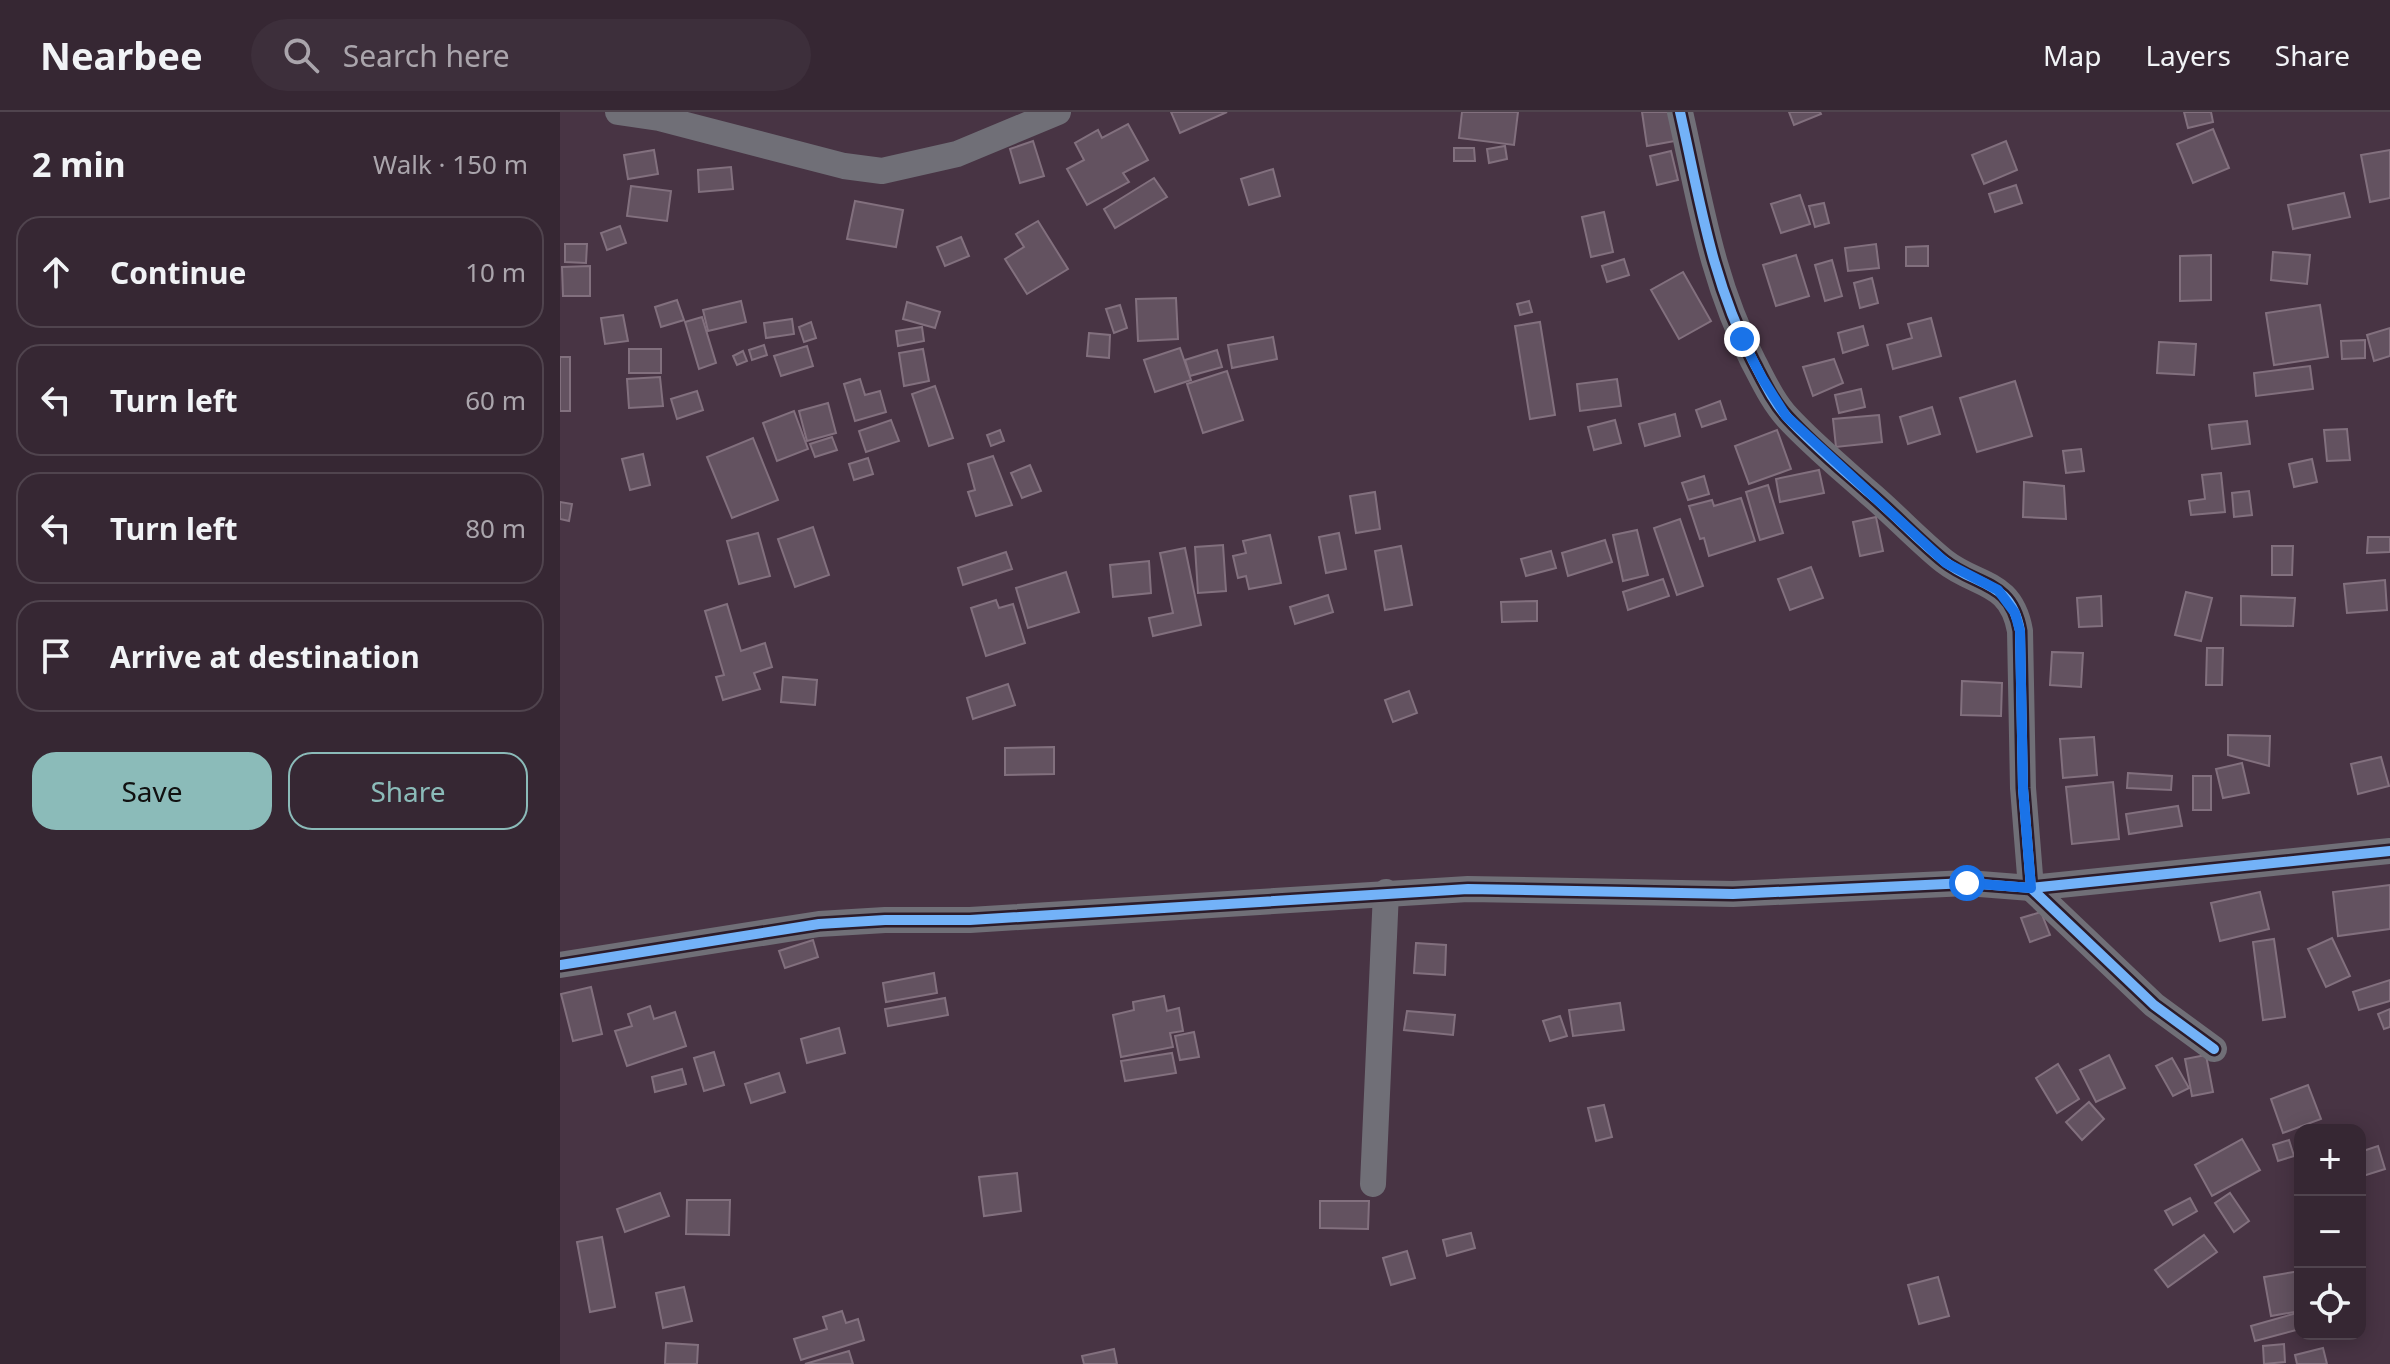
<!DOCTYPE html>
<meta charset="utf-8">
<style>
body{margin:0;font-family:"Noto Sans",sans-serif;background:#3d2f3b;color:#f1f3f6}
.controls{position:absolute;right:24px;bottom:24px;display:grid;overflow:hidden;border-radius:16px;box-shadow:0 4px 20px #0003}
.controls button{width:72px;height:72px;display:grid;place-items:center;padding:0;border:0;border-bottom:2px solid #50444e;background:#362733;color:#f1f3f6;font:40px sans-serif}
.stop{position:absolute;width:24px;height:24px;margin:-18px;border:6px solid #1a73e8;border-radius:50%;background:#fff}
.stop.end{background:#1a73e8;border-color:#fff;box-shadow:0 2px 8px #0008}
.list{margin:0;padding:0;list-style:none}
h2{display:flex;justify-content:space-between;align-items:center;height:104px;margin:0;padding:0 32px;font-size:34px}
h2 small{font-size:26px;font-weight:400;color:#aaa5ac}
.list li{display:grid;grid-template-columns:52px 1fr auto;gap:24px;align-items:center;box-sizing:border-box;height:112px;margin:0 16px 16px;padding:0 16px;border:2px solid #50444e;border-radius:24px}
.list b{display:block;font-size:30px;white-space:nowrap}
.list em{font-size:26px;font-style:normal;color:#aaa5ac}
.actions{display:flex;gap:16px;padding:24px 32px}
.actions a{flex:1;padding:18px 0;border:2px solid #8bbbb9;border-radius:24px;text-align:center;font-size:28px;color:#8bbbb9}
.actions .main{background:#8bbbb9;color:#111}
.icon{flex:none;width:44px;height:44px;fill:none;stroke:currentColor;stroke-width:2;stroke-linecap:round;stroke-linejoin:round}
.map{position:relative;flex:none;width:1830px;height:1252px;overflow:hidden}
header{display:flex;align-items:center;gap:48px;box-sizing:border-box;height:112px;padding:0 40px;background:#362733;border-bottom:2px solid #50444e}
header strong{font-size:38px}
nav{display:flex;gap:44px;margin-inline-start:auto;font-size:28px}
.search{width:560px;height:72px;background:#3d2f3b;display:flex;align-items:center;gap:20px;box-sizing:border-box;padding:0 28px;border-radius:44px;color:#aaa5ac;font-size:30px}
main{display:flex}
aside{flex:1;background:#362733}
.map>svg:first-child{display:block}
</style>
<header>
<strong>Nearbee</strong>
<div class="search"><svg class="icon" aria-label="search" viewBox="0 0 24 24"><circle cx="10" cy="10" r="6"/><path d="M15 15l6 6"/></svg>Search here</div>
<nav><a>Map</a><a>Layers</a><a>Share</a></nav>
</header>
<main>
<aside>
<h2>2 min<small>Walk · 150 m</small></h2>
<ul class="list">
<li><svg class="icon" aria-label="ahead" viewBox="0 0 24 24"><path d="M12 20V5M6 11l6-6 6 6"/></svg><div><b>Continue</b></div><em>10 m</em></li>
<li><svg class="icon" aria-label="left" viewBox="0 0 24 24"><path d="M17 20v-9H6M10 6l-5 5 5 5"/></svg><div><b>Turn left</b></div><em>60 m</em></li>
<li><svg class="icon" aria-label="left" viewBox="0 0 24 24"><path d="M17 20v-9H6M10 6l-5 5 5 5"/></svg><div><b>Turn left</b></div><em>80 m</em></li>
<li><svg class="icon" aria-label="arrive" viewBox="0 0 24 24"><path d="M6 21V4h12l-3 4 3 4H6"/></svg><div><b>Arrive at destination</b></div></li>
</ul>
<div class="actions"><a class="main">Save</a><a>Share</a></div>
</aside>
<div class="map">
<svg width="1830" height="1252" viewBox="0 0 1830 1252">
<rect width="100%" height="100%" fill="#483444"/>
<g fill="#635260" stroke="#82707e" stroke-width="2">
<path d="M611 0H667L620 21Z"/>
<path d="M902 0H958L954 33 899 26Z"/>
<path d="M1082 0H1111L1115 29 1087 34Z"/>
<path d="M1229 0H1260L1261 2 1234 13Z"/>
<path d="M1624 0H1651L1653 10 1628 16Z"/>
<path d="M568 12 588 48 563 61 569 70 527 93 507 57 524 48 515 31 538 18 542 26Z"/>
<path d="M1653 17 1669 56 1633 71 1617 32Z"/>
<path d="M473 29 484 64 460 71 450 37Z"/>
<path d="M1446 29 1457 58 1424 72 1412 43Z"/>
<path d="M945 34 947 47 929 51 927 37Z"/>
<path d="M894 36H914L915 49H894Z"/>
<path d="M94 38 98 62 68 67 64 43Z"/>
<path d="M1830 38V86L1810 90 1801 43Z"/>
<path d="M1111 39 1118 68 1097 73 1090 44Z"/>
<path d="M171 55 173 77 139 80 138 58Z"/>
<path d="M713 57 720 84 689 93 681 67Z"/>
<path d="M594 66 607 85 555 116 544 97Z"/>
<path d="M1456 73 1462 91 1435 100 1429 82Z"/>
<path d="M71 74 111 79 107 109 67 104Z"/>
<path d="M1784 81 1790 105 1733 117 1728 93Z"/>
<path d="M1240 83 1250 112 1221 121 1211 92Z"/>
<path d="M295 89 343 98 336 135 287 127Z"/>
<path d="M1264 91 1269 111 1255 115 1249 94Z"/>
<path d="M1044 100 1053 140 1031 145 1022 105Z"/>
<path d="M478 109 508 157 467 182 445 147 464 135 456 122Z"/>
<path d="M60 114 66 131 47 138 41 121Z"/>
<path d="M401 125 409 144 385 154 377 135Z"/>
<path d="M5 132H27L26 151 5 150Z"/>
<path d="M1316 132 1319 156 1288 159 1285 136Z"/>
<path d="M1368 134V154H1346V135Z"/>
<path d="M1713 140 1750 143 1747 172 1711 168Z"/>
<path d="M1236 143 1249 184 1216 194 1203 153Z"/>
<path d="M1651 143V188L1620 189V144Z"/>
<path d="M1064 147 1069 163 1047 170 1042 154Z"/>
<path d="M1272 148 1282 184 1265 189 1255 153Z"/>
<path d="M30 154V184H3L2 155Z"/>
<path d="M1123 160 1151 209 1119 227 1091 178Z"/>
<path d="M1312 166 1318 191 1300 196 1294 171Z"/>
<path d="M616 186 618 227 578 229 576 187Z"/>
<path d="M117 188 124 208 101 215 95 195Z"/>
<path d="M181 189 186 210 148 219 143 198Z"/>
<path d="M969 189 972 200 960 203 957 192Z"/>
<path d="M347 190 380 200 375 216 343 207Z"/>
<path d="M560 193 567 216 554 221 546 197Z"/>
<path d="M1760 193 1768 245 1714 253 1706 201Z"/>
<path d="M63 203 68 229 45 232 41 206Z"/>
<path d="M142 205 156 251 139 257 125 210Z"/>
<path d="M1371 206 1381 244 1333 257 1327 233 1352 226 1348 212Z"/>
<path d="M232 207 234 222 206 226 204 211Z"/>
<path d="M251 210 256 226 244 230 239 215Z"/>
<path d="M980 210 995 303 970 307 955 214Z"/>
<path d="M1303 214 1308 233 1283 241 1278 221Z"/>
<path d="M362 215 364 229 338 234 336 219Z"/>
<path d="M1830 216V244L1814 249 1807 223Z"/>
<path d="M529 221 550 223 549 246 527 244Z"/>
<path d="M713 225 717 247 672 256 668 233Z"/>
<path d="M1805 228V246L1782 247 1781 229Z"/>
<path d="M1599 230 1636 232 1634 263 1597 261Z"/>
<path d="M204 233 207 243 192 248 189 238Z"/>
<path d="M247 234 253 254 221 264 214 244Z"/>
<path d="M620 236 631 268 595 280 584 248Z"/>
<rect x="69" y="237" width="32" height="24"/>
<path d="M363 237 369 269 344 274 339 241Z"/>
<path d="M657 238 662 255 630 264 625 248Z"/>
<path d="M183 239 187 249 177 253 173 244Z"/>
<rect x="0" y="245" width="10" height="54"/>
<path d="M1274 247 1283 271 1253 284 1243 255Z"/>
<path d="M1750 254 1753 277 1696 284 1694 261Z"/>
<path d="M667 259 683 308 643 321 627 272Z"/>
<path d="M100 265 103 294 69 296 67 267Z"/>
<path d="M300 267 305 283 320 279 326 300 295 309 284 272Z"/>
<path d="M1057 267 1061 294 1020 299 1017 272Z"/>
<path d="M1455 269 1472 324 1417 340 1400 286Z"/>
<path d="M375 274 393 326 369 334 352 282Z"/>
<path d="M1301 277 1305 295 1279 301 1275 283Z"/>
<path d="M137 279 143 298 117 307 111 287Z"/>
<path d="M1160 289 1166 307 1142 315 1136 298Z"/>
<path d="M268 291 276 321 247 329 239 299Z"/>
<path d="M1372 295 1380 322 1348 332 1340 305Z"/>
<path d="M234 299 248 337 217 349 203 311Z"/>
<path d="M1115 302 1120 324 1085 334 1079 312Z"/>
<path d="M1319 303 1322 330 1276 335 1273 307Z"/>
<path d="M331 308 339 329 306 340 299 319Z"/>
<path d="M1055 308 1061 331 1034 338 1028 315Z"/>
<path d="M1687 309 1690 332 1652 337 1649 313Z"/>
<path d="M1787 317 1790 348 1767 349 1764 318Z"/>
<path d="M440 318 444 329 431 334 427 323Z"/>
<path d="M1217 318 1231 357 1189 372 1175 334Z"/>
<path d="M272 325 277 338 255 345 250 332Z"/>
<path d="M193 326 218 388 172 406 147 345Z"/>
<path d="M1521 337 1524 359 1506 361 1503 339Z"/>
<path d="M83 342 90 373 70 378 62 347Z"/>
<path d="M433 344 452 393 416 404 408 380 415 378 408 352Z"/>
<path d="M308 346 313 362 294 368 289 352Z"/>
<path d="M1752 347 1757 370 1734 375 1729 352Z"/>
<path d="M470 353 481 379 462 386 451 361Z"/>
<path d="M1259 358 1264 381 1220 390 1216 367Z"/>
<path d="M1661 361 1665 400 1631 403 1629 389 1645 387 1642 363Z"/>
<path d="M1144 364 1149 382 1128 388 1122 371Z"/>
<path d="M1464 370 1504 374 1506 407 1463 405Z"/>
<path d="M1208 373 1223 421 1200 428 1186 380Z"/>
<path d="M1689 379 1692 403 1674 405 1672 381Z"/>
<path d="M815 380 820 417 796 421 790 384Z"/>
<path d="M1181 386 1195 429 1149 444 1144 426 1140 427 1129 394 1152 388 1154 394Z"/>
<path d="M0 390 12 392 9 409 0 407Z"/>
<path d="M1316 405 1323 439 1300 444 1293 410Z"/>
<path d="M1120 407 1143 474 1117 483 1094 416Z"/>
<path d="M253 415 269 463 235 475 218 427Z"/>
<path d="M1077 418 1088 463 1063 469 1053 423Z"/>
<path d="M198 421 210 464 179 472 167 429Z"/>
<path d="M779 421 786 457 766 461 759 425Z"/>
<path d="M710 423 721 471 689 477 686 464 678 466 673 444 686 441 683 429Z"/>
<path d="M1808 425H1830V440L1807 441Z"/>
<path d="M1045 428 1052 450 1008 464 1002 441Z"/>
<path d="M663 433 666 479 638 481 635 435Z"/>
<path d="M841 434 852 493 825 498 815 439Z"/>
<path d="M1712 434H1733L1732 463H1712Z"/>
<path d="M625 436 641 513 593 524 589 506 613 501 600 441Z"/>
<path d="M991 439 996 456 966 464 961 447Z"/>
<path d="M446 440 452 457 403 473 398 456Z"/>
<path d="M589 449 591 481 553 485 550 453Z"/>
<path d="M1251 455 1263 486 1230 498 1218 467Z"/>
<path d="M506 460 519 500 468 516 456 476Z"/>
<path d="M1103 467 1109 484 1068 498 1063 480Z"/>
<path d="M1825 468 1827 498 1787 501 1784 472Z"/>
<path d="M1626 480 1652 486 1641 529 1615 523Z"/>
<path d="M768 483 773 500 735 512 730 495Z"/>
<path d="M1541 484 1542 514 1519 515 1517 486Z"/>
<path d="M1681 484 1735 486 1733 514 1681 513Z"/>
<path d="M436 488 439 496 453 492 465 531 426 544 411 496Z"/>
<path d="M977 489V509L942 510 941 490Z"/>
<path d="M167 492 181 539 205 531 212 555 194 561 200 577 163 588 156 565 164 563 145 499Z"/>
<path d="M1647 536H1663L1662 573H1646Z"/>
<path d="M1492 540 1523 541 1521 575 1490 573Z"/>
<path d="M223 565 257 568 255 593 221 590Z"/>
<path d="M1402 569 1442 571 1441 604 1401 603Z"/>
<path d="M448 572 455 593 413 607 407 586Z"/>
<path d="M849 579 857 601 833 610 825 588Z"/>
<path d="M1668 623 1710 624 1709 654 1668 643Z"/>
<path d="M1534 625 1537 663 1503 666 1500 627Z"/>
<path d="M494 635V662L445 663V636Z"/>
<path d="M1821 645 1829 674 1798 682 1791 652Z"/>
<path d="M1682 651 1689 681 1663 686 1656 657Z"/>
<path d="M1568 661 1612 664 1611 678 1567 676Z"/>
<rect x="1633" y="664" width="18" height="34"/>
<path d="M1553 670 1559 727 1512 732 1506 675Z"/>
<path d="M1618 694 1622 714 1569 722 1566 702Z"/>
<path d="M1830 773V817L1778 824 1773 780Z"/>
<path d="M1700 780 1709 817 1660 829 1651 791Z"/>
<path d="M1481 800 1490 823 1470 830 1461 806Z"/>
<path d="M1772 826 1790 864 1766 875 1748 837Z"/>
<path d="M1714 827 1725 905 1703 908 1693 830Z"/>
<path d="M253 828 258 845 225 856 219 839Z"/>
<path d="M856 831 886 833 885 863 854 861Z"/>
<path d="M374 861 377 881 326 890 323 871Z"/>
<path d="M1830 868V889L1799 898 1793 880Z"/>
<path d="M31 875 42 922 13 929 1 882Z"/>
<path d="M604 884 607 899 619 896 623 919 610 921 613 935 561 945 553 903 574 898 573 890Z"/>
<path d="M385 886 388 903 328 914 325 897Z"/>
<path d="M1060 891 1064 918 1013 924 1009 898Z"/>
<path d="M90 894 94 907 115 900 126 934 67 954 55 919 72 914 68 902Z"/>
<path d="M1830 897V915L1824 917 1818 902Z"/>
<path d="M847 899 895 903 893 923 844 918Z"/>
<path d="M1000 904 1007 924 990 929 983 909Z"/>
<path d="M279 916 285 941 247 951 241 927Z"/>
<path d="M634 920 639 945 620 948 615 924Z"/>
<path d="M154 940 164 973 144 979 134 946Z"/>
<path d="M612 941 616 961 565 969 561 949Z"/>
<path d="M1549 943 1565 976 1536 990 1520 958Z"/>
<path d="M1646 943 1653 980 1632 984 1625 947Z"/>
<path d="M1612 946 1629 976 1613 984 1596 954Z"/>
<path d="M1498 952 1519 987 1497 1001 1476 966Z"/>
<path d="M122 957 126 972 95 980 92 965Z"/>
<path d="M219 961 225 980 191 991 185 972Z"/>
<path d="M1748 973 1761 1007 1723 1021 1711 987Z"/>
<path d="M1529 990 1544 1007 1522 1028 1506 1010Z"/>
<path d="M1044 993 1052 1025 1036 1029 1028 996Z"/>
<path d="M1682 1027 1700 1058 1652 1084 1635 1053Z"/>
<path d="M1729 1028 1734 1044 1718 1049 1713 1033Z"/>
<path d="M1818 1034 1825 1057 1800 1065V1040Z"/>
<path d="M457 1061 461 1099 424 1104 419 1065Z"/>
<path d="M100 1081 109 1104 65 1120 57 1097Z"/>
<path d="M1670 1081 1689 1109 1674 1120 1655 1091Z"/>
<path d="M1630 1086 1637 1099 1613 1113 1605 1099Z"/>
<path d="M127 1088H170L169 1123 126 1122Z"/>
<path d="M760 1089H809L808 1117 760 1116Z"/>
<path d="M911 1121 915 1136 887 1144 883 1128Z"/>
<path d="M1644 1123 1657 1140 1608 1175 1595 1158Z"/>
<path d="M42 1125 55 1195 30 1200 17 1130Z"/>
<path d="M847 1139 855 1166 831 1173 823 1146Z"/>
<path d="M1740 1159V1199L1711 1204 1704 1165Z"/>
<path d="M1378 1165 1389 1204 1359 1212 1348 1173Z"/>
<path d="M124 1175 132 1209 103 1216 96 1181Z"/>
<path d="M282 1199 286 1211 298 1207 304 1228 241 1248 234 1227 267 1217 263 1205Z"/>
<path d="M1740 1200V1217L1695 1229 1691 1214Z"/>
<path d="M106 1231 138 1233 137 1252H105Z"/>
<path d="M1724 1232 1725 1250 1704 1252 1703 1234Z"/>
<path d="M1763 1236 1767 1252H1737L1735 1243Z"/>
<path d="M554 1237 557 1252H524L522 1244Z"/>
<path d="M289 1239 293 1252H245Z"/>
</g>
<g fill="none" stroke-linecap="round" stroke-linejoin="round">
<g stroke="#706f77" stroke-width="26">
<path d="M58 0 99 6 284 54 322 59 397 42 498 0"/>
<path d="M1120 0C1140 88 1151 167 1193 249 1203 268 1213 290 1228 306 1252 332 1281 356 1308 380 1334 402 1358 428 1384 449 1417 475 1451 468 1460 519L1463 676 1471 776 1594 893 1654 937"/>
<path d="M0 853 259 812 325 808H410L908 777 1173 782 1407 771 1471 776 1830 739"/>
<path d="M813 1072 826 780"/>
</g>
<g stroke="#2c1b29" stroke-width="15">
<g id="cycleway">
<path d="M1120 0C1140 88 1151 167 1193 249 1203 268 1213 290 1228 306 1252 332 1281 356 1308 380 1334 402 1358 428 1384 449 1417 475 1451 468 1460 519L1463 676 1471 776 1594 893 1654 937"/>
<path d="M0 853 259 812 325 808H410L908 777 1173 782 1407 771 1471 776 1830 739"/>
</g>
</g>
<use href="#cycleway" stroke="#73b2f8" stroke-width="10"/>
</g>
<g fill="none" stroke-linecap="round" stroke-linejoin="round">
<path stroke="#1a73e8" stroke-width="10" d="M1182 227 1202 266 1226 304 1386 451 1438 478 1455 501 1460 519 1463 676 1471 776 1407 771"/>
</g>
</svg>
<div class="controls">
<button>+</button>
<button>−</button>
<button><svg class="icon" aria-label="locate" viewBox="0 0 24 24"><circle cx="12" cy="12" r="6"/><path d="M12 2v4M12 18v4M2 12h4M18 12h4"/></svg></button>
</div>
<div class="stop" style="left:1407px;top:771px"></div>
<div class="stop end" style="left:1182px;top:227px"></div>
</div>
</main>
